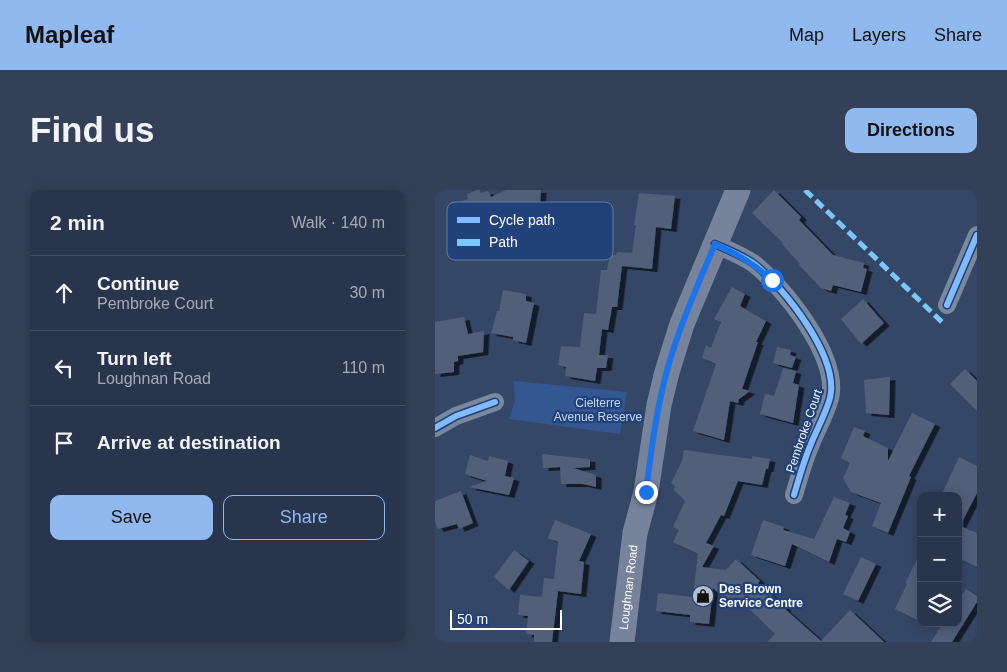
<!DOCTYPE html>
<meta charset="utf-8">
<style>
body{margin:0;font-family:Arial,sans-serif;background:#344057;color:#f1f3f6}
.controls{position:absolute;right:15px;bottom:15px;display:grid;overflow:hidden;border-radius:10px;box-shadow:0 2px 12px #0003}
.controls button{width:45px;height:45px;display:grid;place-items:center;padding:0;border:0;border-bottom:1px solid #445065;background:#28354d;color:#f1f3f6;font:25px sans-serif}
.scale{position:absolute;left:15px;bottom:12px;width:112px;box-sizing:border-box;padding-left:5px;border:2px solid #fff;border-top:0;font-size:14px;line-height:18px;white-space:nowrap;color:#fff;-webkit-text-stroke:4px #21417b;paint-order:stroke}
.stop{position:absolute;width:15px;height:15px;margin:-11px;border:4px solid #1a73e8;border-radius:50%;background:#fff}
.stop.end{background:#1a73e8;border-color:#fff;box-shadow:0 1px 5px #0008}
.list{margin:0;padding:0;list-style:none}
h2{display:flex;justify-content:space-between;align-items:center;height:65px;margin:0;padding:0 20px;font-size:21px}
h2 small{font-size:16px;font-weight:400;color:#a5abb6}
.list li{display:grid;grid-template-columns:32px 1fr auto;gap:15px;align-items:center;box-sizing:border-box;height:75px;padding:0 20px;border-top:1px solid #445065}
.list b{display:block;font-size:19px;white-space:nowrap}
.list p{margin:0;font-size:16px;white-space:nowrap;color:#a5abb6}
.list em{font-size:16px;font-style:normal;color:#a5abb6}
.actions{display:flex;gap:10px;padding:15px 20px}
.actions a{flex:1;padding:11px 0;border:1px solid #90b9f0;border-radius:10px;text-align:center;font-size:18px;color:#90b9f0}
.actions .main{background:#90b9f0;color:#111}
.icon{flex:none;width:28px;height:28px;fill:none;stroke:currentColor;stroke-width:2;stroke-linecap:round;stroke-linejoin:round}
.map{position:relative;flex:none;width:542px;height:452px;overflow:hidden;border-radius:10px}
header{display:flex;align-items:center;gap:30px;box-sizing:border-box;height:70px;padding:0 25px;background:#90b9f0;color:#111}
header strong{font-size:24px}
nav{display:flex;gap:28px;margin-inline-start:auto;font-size:18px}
.intro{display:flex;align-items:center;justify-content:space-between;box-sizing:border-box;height:120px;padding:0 30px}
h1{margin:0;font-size:35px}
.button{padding:12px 22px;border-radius:10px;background:#90b9f0;color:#111;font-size:18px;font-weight:700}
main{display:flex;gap:30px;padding:0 30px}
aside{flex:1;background:#28354d;border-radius:10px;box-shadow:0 2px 12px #0003}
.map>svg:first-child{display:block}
</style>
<header>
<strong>Mapleaf</strong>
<nav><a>Map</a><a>Layers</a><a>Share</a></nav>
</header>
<div class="intro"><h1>Find us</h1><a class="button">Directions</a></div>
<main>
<aside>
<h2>2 min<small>Walk · 140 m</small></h2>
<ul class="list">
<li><svg class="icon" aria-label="ahead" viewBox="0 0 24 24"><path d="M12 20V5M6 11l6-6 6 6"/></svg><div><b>Continue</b><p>Pembroke Court</p></div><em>30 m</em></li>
<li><svg class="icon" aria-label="left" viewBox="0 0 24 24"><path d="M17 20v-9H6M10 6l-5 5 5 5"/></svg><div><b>Turn left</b><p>Loughnan Road</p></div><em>110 m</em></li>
<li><svg class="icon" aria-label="arrive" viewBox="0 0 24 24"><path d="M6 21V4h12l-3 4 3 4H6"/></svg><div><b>Arrive at destination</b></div></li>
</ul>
<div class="actions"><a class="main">Save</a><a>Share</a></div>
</aside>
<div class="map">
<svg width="542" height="452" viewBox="0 0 542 452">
<defs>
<filter id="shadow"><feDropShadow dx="5.5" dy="3" stdDeviation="0" flood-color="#0009"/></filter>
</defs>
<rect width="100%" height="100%" fill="#354767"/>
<path fill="#345792" d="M79 191 192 202 185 244 74 229 80 211Z"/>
<g fill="#515f79" filter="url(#shadow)">
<path d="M42 0H45L46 3 53 1 56 7 71 0H106L105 16H97L96 34 69 33 45 44 43 39 32 42 27 30 25 31 19 14 33 9 32 4Z"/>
<path d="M339 0 366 27 364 30 398 65 429 73 428 78 432 79 426 102 398 95 396 101 386 98 364 75 365 74 347 54 348 53 317 23Z"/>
<path d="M204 3 240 6 236 39 221 37 217 79 187 76 182 117H177L173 140 167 139 164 165H173L171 178H162L160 191 130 186 131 177 123 175 126 156 145 157 149 123 161 124 166 80H172L175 65H181L182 62 197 63 201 35H199Z"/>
<path d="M297 97 310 104 305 116 331 131 321 152H323L307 199 315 201 304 209 303 213 295 211 289 250 258 241 281 174 267 168 271 155 276 158 286 132 279 129Z"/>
<path d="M68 100 91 104V111L99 113 91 153 78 150V147L56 143 62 121H64Z"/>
<path d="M428 109 449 133 426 154 406 129Z"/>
<path d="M29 127 33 144 49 141 48 162 23 166V171L19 172V182L0 184V132Z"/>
<path d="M342 157 356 160 355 165 361 167 357 178 338 173Z"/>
<path d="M348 178 361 181 358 193 364 195 358 233 325 224 330 204 339 206Z"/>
<path d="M530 179 542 191V221L515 194Z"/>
<path d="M455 187 454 225 431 223 429 190Z"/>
<path d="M477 223 500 234 474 286 476 287 453 343 437 336 446 313 416 302 408 288 415 273 406 268 419 237 430 241 428 246 453 258V271Z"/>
<path d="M249 260 317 269V266L335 269 333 279H331L327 295 303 291 289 326 286 325 271 353 279 356 267 377 291 380 301 369 325 391 323 393 351 418 350 419 386 451 415 420 449 452H332L340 444 303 408 296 415 278 398 274 434 255 432V425L221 421 223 403 258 407 263 364 238 352 244 340 238 337 250 311 239 300 240 296 236 293 247 271Z"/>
<path d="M107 264 155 269V277L138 278 161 285V297L148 294H126L125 277 108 278Z"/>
<path d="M35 265 53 271 54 266 73 271 70 286 79 288 74 305 34 297 52 291 30 284Z"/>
<path d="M524 267 542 276V303L525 336 542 343V377L523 368V306H506Z"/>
<path d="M26 301 38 333 24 339 22 334 3 339 0 332V311Z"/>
<path d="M399 307 415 313 410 325 413 326 408 338 415 342 411 352 402 349 394 372 357 354 350 376 316 365 328 330 349 337 348 340 379 349Z"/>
<path d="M120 330 156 344 144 371 149 372 146 404 123 401 117 452H99V445L91 444 93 426 83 425 85 405 107 407 109 388 119 389 123 352 113 348Z"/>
<path d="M79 360 94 371 74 400 59 387Z"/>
<path d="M486 362V432L460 419 472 394 470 393Z"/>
<path d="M426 367 441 374 423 411 408 404Z"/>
<path d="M531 399 542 406V412L517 452H496L508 433H523V411Z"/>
</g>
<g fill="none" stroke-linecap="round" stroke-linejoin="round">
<g stroke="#7a889e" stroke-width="18">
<path d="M280 54C293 60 306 65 318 73 348 96 405 167 395 208 391 223 382 239 376 254 369 270 364 288 359 305"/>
<path d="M512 115 542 45"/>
<path d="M0 238 21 226 60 212"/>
</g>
<path stroke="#76839a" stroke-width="25" id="s1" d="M187 452 200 343 211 302 224 215 232 182 247 134 303 0"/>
<path stroke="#7ac7fe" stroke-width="5" stroke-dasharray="10 5" stroke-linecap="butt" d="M370 0 510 135"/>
<g stroke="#21417b" stroke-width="9">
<g id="cycleway">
<path d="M280 54C293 60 306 65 318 73 348 96 405 167 395 208 391 223 382 239 376 254 369 270 364 288 359 305"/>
<path d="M512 115 542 45"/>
<path d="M0 238 21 226 60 212"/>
</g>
</g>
<use href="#cycleway" stroke="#80bcff" stroke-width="6"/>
</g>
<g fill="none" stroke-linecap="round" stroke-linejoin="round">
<path stroke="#1a73e8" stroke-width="6" d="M211 302C216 262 221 223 231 184 243 139 262 97 280 54 304 65 317 73 337 90"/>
</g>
<defs>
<g id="shop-disc" transform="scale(1.125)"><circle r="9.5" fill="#b8bfca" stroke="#21417b"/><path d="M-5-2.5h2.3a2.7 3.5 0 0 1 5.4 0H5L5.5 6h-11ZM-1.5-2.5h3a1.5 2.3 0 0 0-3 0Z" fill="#111"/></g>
</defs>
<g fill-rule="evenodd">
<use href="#shop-disc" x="268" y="406"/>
</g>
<g text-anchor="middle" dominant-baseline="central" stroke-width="4.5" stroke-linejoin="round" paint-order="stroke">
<g font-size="12" fill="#c7d8f5" stroke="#21417b">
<text x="163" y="213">Cielterre<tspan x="163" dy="14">Avenue Reserve</tspan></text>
</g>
<g font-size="12" fill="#fff" stroke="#21417b">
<text transform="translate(369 241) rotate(-71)">Pembroke Court</text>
<text stroke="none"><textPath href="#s1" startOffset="55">Loughnan Road</textPath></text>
</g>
<g font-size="12" font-weight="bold" fill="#fff" stroke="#21417b" text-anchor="start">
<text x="284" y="399">Des Brown<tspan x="284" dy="14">Service Centre</tspan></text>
</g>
</g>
<rect x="12" y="12" width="166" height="58" rx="8" fill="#21417b" stroke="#647aa3" stroke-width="1"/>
<rect x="22" y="27" width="23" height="6" fill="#80bcff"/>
<rect x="22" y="49" width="23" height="7" fill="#7ac7fe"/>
<g font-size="14" fill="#fff">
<text x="54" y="35">Cycle path</text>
<text x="54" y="57">Path</text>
</g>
</svg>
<div class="controls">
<button>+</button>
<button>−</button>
<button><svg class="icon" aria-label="layers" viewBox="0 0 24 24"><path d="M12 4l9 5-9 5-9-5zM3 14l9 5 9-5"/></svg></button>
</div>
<div class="scale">50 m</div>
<div class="stop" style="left:337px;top:90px"></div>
<div class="stop end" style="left:211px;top:302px"></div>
</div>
</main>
